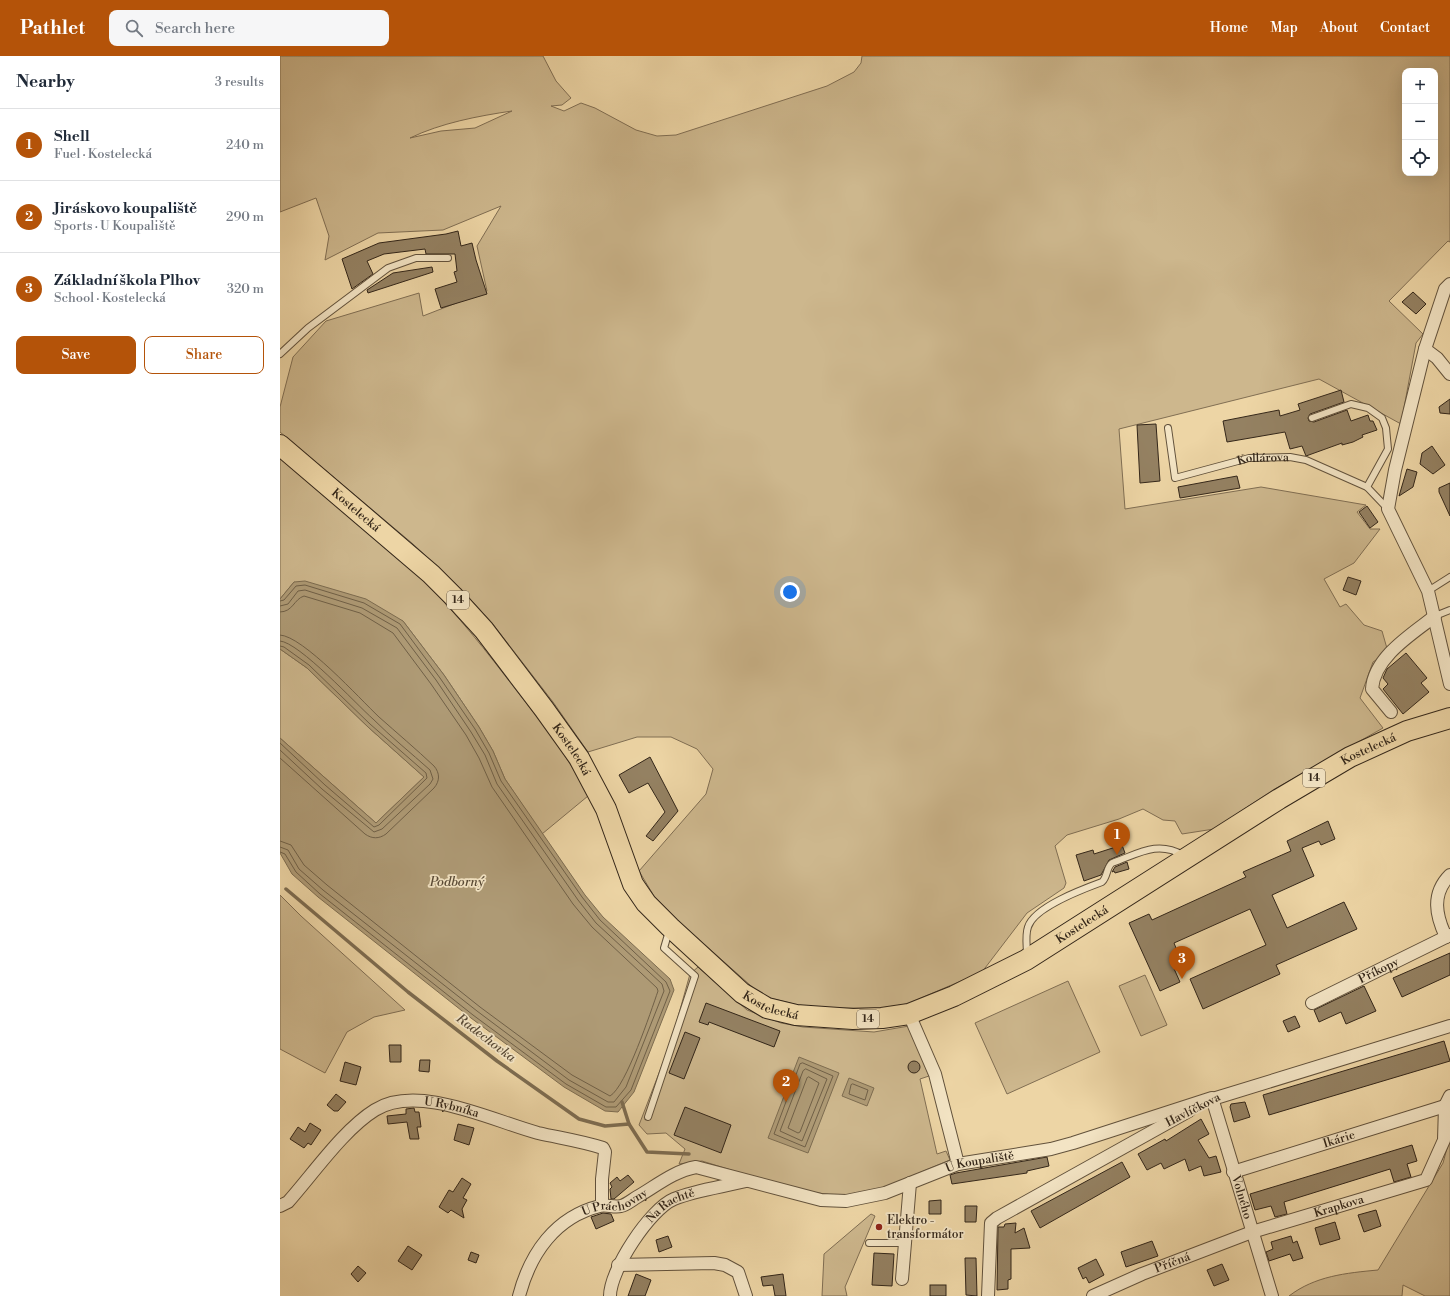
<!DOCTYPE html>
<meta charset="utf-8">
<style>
body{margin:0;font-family:"Libre Bodoni",serif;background:#f6f6f7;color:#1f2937}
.controls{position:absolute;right:12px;top:12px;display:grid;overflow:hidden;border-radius:8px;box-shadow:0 4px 16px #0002}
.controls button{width:36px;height:36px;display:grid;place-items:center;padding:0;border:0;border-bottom:1px solid #e0e1e3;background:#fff;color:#1f2937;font:20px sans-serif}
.you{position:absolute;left:510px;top:536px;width:14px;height:14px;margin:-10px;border:3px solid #fff;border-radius:50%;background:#1a73e8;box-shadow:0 0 0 6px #1a73e833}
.badge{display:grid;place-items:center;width:26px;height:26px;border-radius:50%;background:#b45309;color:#fff;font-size:13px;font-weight:700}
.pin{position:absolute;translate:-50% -33px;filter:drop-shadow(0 1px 2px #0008)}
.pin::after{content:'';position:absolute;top:21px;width:14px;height:12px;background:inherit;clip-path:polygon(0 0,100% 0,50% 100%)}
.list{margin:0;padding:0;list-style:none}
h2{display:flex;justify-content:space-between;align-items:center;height:52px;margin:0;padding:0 16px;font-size:17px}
h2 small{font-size:13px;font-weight:400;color:#747a83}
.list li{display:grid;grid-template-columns:26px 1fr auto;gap:12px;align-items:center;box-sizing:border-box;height:72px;padding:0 16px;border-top:1px solid #e0e1e3}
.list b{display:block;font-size:15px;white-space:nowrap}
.list p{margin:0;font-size:13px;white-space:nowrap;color:#747a83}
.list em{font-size:13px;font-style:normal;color:#747a83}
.actions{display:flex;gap:8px;padding:12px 16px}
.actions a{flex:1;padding:9px 0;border:1px solid #b45309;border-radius:8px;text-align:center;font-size:14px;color:#b45309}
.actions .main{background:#b45309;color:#fff}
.icon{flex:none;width:22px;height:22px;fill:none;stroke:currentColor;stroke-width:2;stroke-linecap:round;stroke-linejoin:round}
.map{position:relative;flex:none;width:1170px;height:1240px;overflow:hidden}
header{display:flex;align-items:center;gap:24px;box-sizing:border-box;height:56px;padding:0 20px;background:#b45309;color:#fff}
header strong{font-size:19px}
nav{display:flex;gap:22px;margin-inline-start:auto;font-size:14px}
.search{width:280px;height:36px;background:#f6f6f7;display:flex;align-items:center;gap:10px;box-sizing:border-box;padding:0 14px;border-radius:8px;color:#747a83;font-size:15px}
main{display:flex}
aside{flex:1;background:#fff}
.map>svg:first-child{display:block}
</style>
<header>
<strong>Pathlet</strong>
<div class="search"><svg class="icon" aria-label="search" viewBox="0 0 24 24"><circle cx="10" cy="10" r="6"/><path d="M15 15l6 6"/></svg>Search here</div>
<nav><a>Home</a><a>Map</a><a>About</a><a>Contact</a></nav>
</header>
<main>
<aside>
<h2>Nearby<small>3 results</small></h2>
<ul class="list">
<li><span class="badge">1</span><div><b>Shell</b><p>Fuel · Kostelecká</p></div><em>240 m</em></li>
<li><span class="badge">2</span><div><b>Jiráskovo koupaliště</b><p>Sports · U Koupaliště</p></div><em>290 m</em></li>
<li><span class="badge">3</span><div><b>Základní škola Plhov</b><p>School · Kostelecká</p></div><em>320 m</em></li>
</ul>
<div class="actions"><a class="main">Save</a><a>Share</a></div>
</aside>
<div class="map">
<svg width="1170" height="1240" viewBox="0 0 1170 1240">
<rect width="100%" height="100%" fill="#edd5a5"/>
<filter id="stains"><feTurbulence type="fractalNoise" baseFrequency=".005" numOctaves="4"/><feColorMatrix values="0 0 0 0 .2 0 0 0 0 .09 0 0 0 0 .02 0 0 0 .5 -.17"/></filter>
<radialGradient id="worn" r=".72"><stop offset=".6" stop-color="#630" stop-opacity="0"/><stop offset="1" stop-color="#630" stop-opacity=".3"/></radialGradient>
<g fill="#cdb78d" stroke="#806e53" fill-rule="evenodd">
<path d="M0 0H263L276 25 291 42 282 49 271 50 284 55 301 47 315 52 356 74 377 80 396 79 547 30 574 16 581 7 582 0H1170V186L1168 185 1109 245 1143 278 1136 287 1121 368 1039 323 839 373 845 453 981 431 1086 449 1077 456 1090 473H1100L1074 507 1044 523 1060 551 1066 548 1084 569 1102 575 1108 596 1093 606 1080 642 1103 672 993 734 934 773 902 778 895 765 883 764 863 753 839 763 787 779 775 790 786 827 784 832 747 857 702 916 627 948 601 952H543L518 949 490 942 479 937 397 864 374 840 359 815 426 738 433 713 417 693 391 681H357L308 696 273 646 212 567 181 533 133 488 0 376V351L13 301 46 265 139 237 143 260 207 235 197 190 221 150 163 174 98 177 45 204 49 180 36 142 0 156ZM1125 15H1155V117H1125ZM232 55 195 72 161 75 130 82C161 67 198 60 232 55Z"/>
<path d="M0 402 144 525C178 559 207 596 236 634 262 667 289 701 308 740L262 778 225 723 213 695 199 671 164 619 123 565 14 526 0 543Z"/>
<path d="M0 593 27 612 88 671 144 721 96 767 0 682Z"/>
<path d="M0 839 21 860 125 954 94 961 67 976 45 1017 0 993Z"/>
<path d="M418 911 467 954 501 967 523 971 594 976 629 970 649 1020 640 1023 657 1098 666 1095 670 1104 593 1136 565 1141 512 1133 422 1105 399 1108 405 1093 386 1077 367 1078 359 1069 391 986 410 918Z"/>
<path d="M865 919 887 969 861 980 839 930Z"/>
<path d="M788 925 820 996 727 1038 695 967Z"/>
<path d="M1170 1081V1240H1145L1123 1229 1122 1240H1009C1035 1220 1066 1217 1098 1214L1163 1107Z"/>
<path d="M591 1158 595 1160 565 1231 567 1240H542L544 1198Z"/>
</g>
<g fill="#ae9a75" stroke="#7d6c50">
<path d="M25 525 86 543 123 565 164 619 199 671 213 695 225 723 305 839 323 861 390 923 394 934 354 1036 338 1056 325 1055 284 1031 191 962 38 841 12 818 0 797V682L96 767 144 721 88 671 27 612 0 593V543L14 526Z"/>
<path d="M519 1001 559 1017 528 1097 488 1082Z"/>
<path d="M569 1022 594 1032 587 1050 562 1040Z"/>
</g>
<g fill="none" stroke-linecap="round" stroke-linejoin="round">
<g stroke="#706047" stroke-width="1">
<path d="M0 545 4 544 16 530 25 529 84 547 120 568 160 622 195 673 209 697 221 725 302 841 320 864 386 926 390 935 351 1034 336 1051H326L286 1028 193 959 40 838 16 816 5 798 0 796"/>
<path d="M0 550 8 548 18 535 25 534 82 552 117 572 156 624 191 676 205 699 217 728 298 844 316 867 382 928 384 935 346 1031 334 1046H328L289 1024 197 955 43 834 19 813 8 794 0 791"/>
<path d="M0 556C13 556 14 543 24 540L80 557 113 577 151 628 186 679 199 702 212 731 293 848 312 871 377 932 378 935C371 955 346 1031 330 1040L292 1019 200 951 47 829 24 809 11 789 0 785"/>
<path d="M0 579C23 580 80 643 99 661 117 677 136 693 154 710 160 717 160 725 154 732L106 778C99 783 92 783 85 778L0 702"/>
<path d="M0 585C19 586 76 648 93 663 111 681 131 697 150 714L153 723 150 728 102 773 94 776 42 733 0 694"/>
<path d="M0 590 4 591 29 609 90 668 146 717 147 722 99 769 94 771 45 729 0 687"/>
<path d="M523 1007 553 1020 525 1091 494 1078 520 1008Z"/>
<path d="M526 1013 547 1023 522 1085 500 1075 523 1015Z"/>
<path d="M529 1021 539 1027 520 1076 518 1077 508 1072 527 1022Z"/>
<path d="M573 1028 588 1034 585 1044 569 1038 571 1029Z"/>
</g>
<g stroke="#7d6c50" stroke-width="3.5">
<path d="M6 833 128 936 217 1005 299 1063 325 1070 349 1068"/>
<path d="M342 1046 349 1068 367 1096 409 1098"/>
</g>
</g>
<g fill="#948162" stroke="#332619">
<path d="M178 175 181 190 192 187 196 204 207 238 161 252 155 233 177 226 174 216 177 215 175 198H146L145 193 104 198 87 205 93 218 72 233 62 203 99 187 166 178Z"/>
<path d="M152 211 153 216 88 237 87 234 113 217Z"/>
<path d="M1133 236 1146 248 1136 258 1122 246Z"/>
<path d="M1061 334 1064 346 1030 358 1028 362 1029 365 1034 366 1067 354 1071 365 1088 359 1090 365H1093L1097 374 1082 379 1083 381 1073 386 1062 389V387L1026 400 1022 390 1010 393 1005 376 947 386 943 365 999 354 1000 360 1020 354 1018 348Z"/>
<path d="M1170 343V358L1160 357 1159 351Z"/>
<path d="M876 368 880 425 860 427 857 369Z"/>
<path d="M1152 390 1165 409 1153 418 1140 408 1142 397Z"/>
<path d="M1127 413 1137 416 1133 431 1119 440Z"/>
<path d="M957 420 960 432 900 442 898 431Z"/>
<path d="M1170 427V460L1159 436V432Z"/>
<path d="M1087 450 1098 466 1090 472 1079 456Z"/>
<path d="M1068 521 1081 525 1076 539 1063 534Z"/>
<path d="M1126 597 1147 622 1141 627 1149 636 1123 658 1103 633 1108 628 1103 622 1107 613Z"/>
<path d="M370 701 398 755 373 785 366 780 385 756 368 727 349 737 339 719Z"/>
<path d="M1048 765 1055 783 1041 789 1039 785 1022 792 1034 820 992 839 1007 872 1064 846 1077 873 996 909 1000 918 923 953 910 923 986 889 970 853 894 887 900 902 891 906 900 926 880 935 849 867 869 858 872 864 966 821 963 816 1011 795 1007 785Z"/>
<path d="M842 789 845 797 829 804 821 819 804 825 796 799 813 794 814 798Z"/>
<path d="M847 806 849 813 835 817 834 815 832 816 835 811Z"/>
<path d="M1170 897V919L1122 941 1113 922Z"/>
<path d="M1084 930 1096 955 1066 968 1061 956 1039 966 1034 954Z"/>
<path d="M426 947 500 975 494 991 429 966 428 969 419 966Z"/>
<path d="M1015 960 1020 971 1008 976 1003 965Z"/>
<path d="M405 976 420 982 404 1023 389 1017Z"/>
<path d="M1164 985 1170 1005 989 1059 983 1039Z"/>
<path d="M109 989H121V1006H110Z"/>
<path d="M140 1004H150L149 1016 139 1015Z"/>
<circle cx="634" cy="1011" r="6"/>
<path d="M65 1006 81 1011 76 1029 60 1025Z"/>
<path d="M56 1038 66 1046 58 1055H54L47 1049Z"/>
<path d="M965 1046 970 1061 954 1066 950 1051 951 1048Z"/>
<path d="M405 1051 451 1069 441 1097 394 1079Z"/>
<path d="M134 1052 135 1056H139L141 1071H137L139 1083H130L127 1066 108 1068 107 1060 126 1058V1053Z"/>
<path d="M921 1063 929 1078 918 1084 929 1102 936 1100 941 1116 924 1120 921 1110 909 1115 905 1103 884 1113 881 1107 867 1114 858 1098 885 1083 886 1085Z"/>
<path d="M30 1067 41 1074 31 1089 28 1087 24 1092 10 1083 18 1071 25 1076Z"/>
<path d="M178 1068 194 1072 189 1089 174 1084Z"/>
<path d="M1132 1089 1137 1105 1127 1108 1131 1121 1114 1126 1110 1113 1004 1146 1007 1158 995 1161 991 1150 975 1154 970 1138Z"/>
<path d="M767 1101 769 1110 747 1115V1117L672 1128 670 1119 676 1117Z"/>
<path d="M842 1106 850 1121 760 1172 751 1155Z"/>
<path d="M348 1119 354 1126 334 1143H331L330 1133 332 1131 330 1127 337 1121 340 1125Z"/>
<path d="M182 1122 191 1128 183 1142 187 1144 182 1153 184 1162 171 1154 168 1157 159 1151 169 1134 173 1136Z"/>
<path d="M661 1144V1158H649V1145Z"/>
<path d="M685 1150H697L696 1166H685Z"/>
<path d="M1096 1154 1101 1170 1084 1176 1078 1159Z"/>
<path d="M323 1157 331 1158 334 1165 316 1173 311 1161Z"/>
<path d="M1055 1166 1060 1183 1040 1189 1035 1172Z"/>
<path d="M736 1167 735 1177 744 1172 750 1192 731 1193V1223L728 1224V1233L717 1234 718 1171H724L725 1168Z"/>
<path d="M388 1180 392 1191 379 1196 376 1184Z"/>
<path d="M1011 1180 1013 1187 1017 1185 1023 1202 1013 1205 1010 1198 989 1205 986 1196 993 1193 991 1186Z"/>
<path d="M872 1185 878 1200 846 1211 841 1196Z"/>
<path d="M128 1190 142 1199 132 1214 118 1205Z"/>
<path d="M191 1196 199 1199 196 1207 188 1204Z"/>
<path d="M594 1197 614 1198 612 1230 592 1229Z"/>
<path d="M685 1202H696L697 1240 686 1239Z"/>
<path d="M816 1203 824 1219 809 1227 806 1221 803 1223 798 1212Z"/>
<path d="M942 1208 949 1224 934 1230 927 1214Z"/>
<path d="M78 1210 86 1217 78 1226 71 1218Z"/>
<path d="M356 1218 371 1224 365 1240H348Z"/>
<path d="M503 1218 506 1240H495L493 1229 483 1230 481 1221Z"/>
<rect x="650" y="1229" width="16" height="11"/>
</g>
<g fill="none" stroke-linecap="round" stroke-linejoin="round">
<g stroke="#62523c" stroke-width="8">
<g id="lane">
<path d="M0 298 28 272 108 212 136 202H168"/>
<path d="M1032 362 1071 348 1088 352 1102 362 1106 372 1108 393 1087 431"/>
<path id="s1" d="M888 372 895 422 969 402 1010 401 1026 404 1087 431 1108 453"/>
<path d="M1148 535 1170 521"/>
<path d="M1155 560 1170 554"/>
<path d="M747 899C747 891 745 879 748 871 754 851 803 833 822 826 828 820 826 812 832 807 858 798 877 784 903 799"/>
<path d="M368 1061 415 920 384 892 389 875"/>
<path d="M589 1187H624"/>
</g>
</g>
<g stroke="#62523c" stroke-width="14">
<g id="street">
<path d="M1170 228 1165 233 1145 293 1115 414 1108 453 1148 535 1170 628"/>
<path d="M1145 293 1157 302 1170 318"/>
<path d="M1111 656 1092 633C1094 601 1132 578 1155 560"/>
<path d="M1166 881C1156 860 1151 838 1170 819"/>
<path id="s2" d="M1032 947 1170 879"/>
<path d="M629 958 655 1018 678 1108"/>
<path d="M926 1045 1170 970"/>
<path id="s3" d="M953 1116 1165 1050"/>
<path id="s4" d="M0 1150 8 1146C33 1118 64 1073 95 1054 138 1027 213 1065 258 1077 280 1082 301 1085 323 1092L325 1096 322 1123V1149"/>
<path d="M338 1209 434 1207 445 1209 458 1216 466 1240"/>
<path d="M622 1223 630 1127"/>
<path id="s5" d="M239 1240C250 1198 275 1161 320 1150 326 1148 334 1152 341 1150 346 1149 352 1144 357 1141 376 1130 394 1115 416 1111L541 1144 566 1145 605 1137 678 1108 771 1093 793 1087 932 1042 992 1240"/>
<path id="s6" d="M330 1240C330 1214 370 1153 394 1143 416 1134 442 1131 466 1125"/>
<path d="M708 1240 711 1167 717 1162 909 1055"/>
<path id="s7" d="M813 1240 862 1218 972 1176 1146 1124 1164 1084 1165 1050 1170 1040"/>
</g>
</g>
<g stroke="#332619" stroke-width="22">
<g id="primary">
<path id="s8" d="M0 389 151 518 173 540 204 574 264 653 299 702 326 753 353 828 366 847 390 871 462 937 487 952 516 959 573 963 602 962 629 958 674 940 746 904 999 743 1070 701 1127 675 1170 662"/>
</g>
</g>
<use href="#lane" stroke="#f3e4c4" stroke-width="6"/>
<use href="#street" stroke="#f3e4c4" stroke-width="12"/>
<use href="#primary" stroke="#edd5a5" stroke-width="20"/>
</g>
<circle fill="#8f2418" stroke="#f3e4c4" stroke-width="1.5" cx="599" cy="1171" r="4"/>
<g text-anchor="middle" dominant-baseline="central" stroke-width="3.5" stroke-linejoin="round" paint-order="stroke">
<g fill="#f3e4c4" stroke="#6d5f4c" stroke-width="1">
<rect x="167" y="535" width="22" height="18" rx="3"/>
<rect x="1023" y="713" width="22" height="18" rx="3"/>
<rect x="577" y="954" width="22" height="18" rx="3"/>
</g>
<g font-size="11" font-weight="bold" fill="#332619">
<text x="178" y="544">14</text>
<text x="1034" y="722">14</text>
<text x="588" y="963">14</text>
</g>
<g font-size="12" fill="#332619" stroke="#f3e4c4">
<text stroke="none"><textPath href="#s1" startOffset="141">Kollárova</textPath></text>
<text stroke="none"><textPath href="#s8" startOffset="100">Kostelecká</textPath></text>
<text stroke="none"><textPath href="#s8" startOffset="424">Kostelecká</textPath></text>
<text stroke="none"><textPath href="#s8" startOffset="1431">Kostelecká</textPath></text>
<text stroke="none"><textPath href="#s8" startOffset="1095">Kostelecká</textPath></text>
<text stroke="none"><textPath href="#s2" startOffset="74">Příkopy</textPath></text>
<text stroke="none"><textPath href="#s8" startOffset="759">Kostelecká</textPath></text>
<text stroke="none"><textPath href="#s4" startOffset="215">U Rybníka</textPath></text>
<text transform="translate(913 1054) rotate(-27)">Havlíčkova</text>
<text stroke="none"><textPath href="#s3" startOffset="111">Ikárie</textPath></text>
<text stroke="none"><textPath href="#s5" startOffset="528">U Koupaliště</textPath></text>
<text stroke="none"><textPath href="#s5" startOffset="873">Volného</textPath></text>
<text stroke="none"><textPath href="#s5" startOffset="143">U Práchovny</textPath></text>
<text stroke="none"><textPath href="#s7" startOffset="262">Krapkova</textPath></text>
<text stroke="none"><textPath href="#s6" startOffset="113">Na Rachtě</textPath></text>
<text stroke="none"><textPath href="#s7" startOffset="86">Příčná</textPath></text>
</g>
<g font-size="12" fill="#332619" stroke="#f3e4c4" text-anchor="start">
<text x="607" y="1164">Elektro -<tspan x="607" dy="14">transformátor</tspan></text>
</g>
<g font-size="13" font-style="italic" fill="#584935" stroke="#f3e4c4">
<text x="177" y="826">Podborný</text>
<text transform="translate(206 982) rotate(37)">Radechovka</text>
</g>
</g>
<rect width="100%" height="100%" filter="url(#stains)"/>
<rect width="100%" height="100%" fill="url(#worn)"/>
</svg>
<div class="controls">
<button>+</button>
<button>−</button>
<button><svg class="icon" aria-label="locate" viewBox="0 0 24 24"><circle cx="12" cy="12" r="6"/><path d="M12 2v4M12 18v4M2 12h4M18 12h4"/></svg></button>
</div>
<div class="you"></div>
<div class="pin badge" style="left:837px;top:799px">1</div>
<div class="pin badge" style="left:506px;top:1046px">2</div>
<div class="pin badge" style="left:902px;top:923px">3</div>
</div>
</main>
